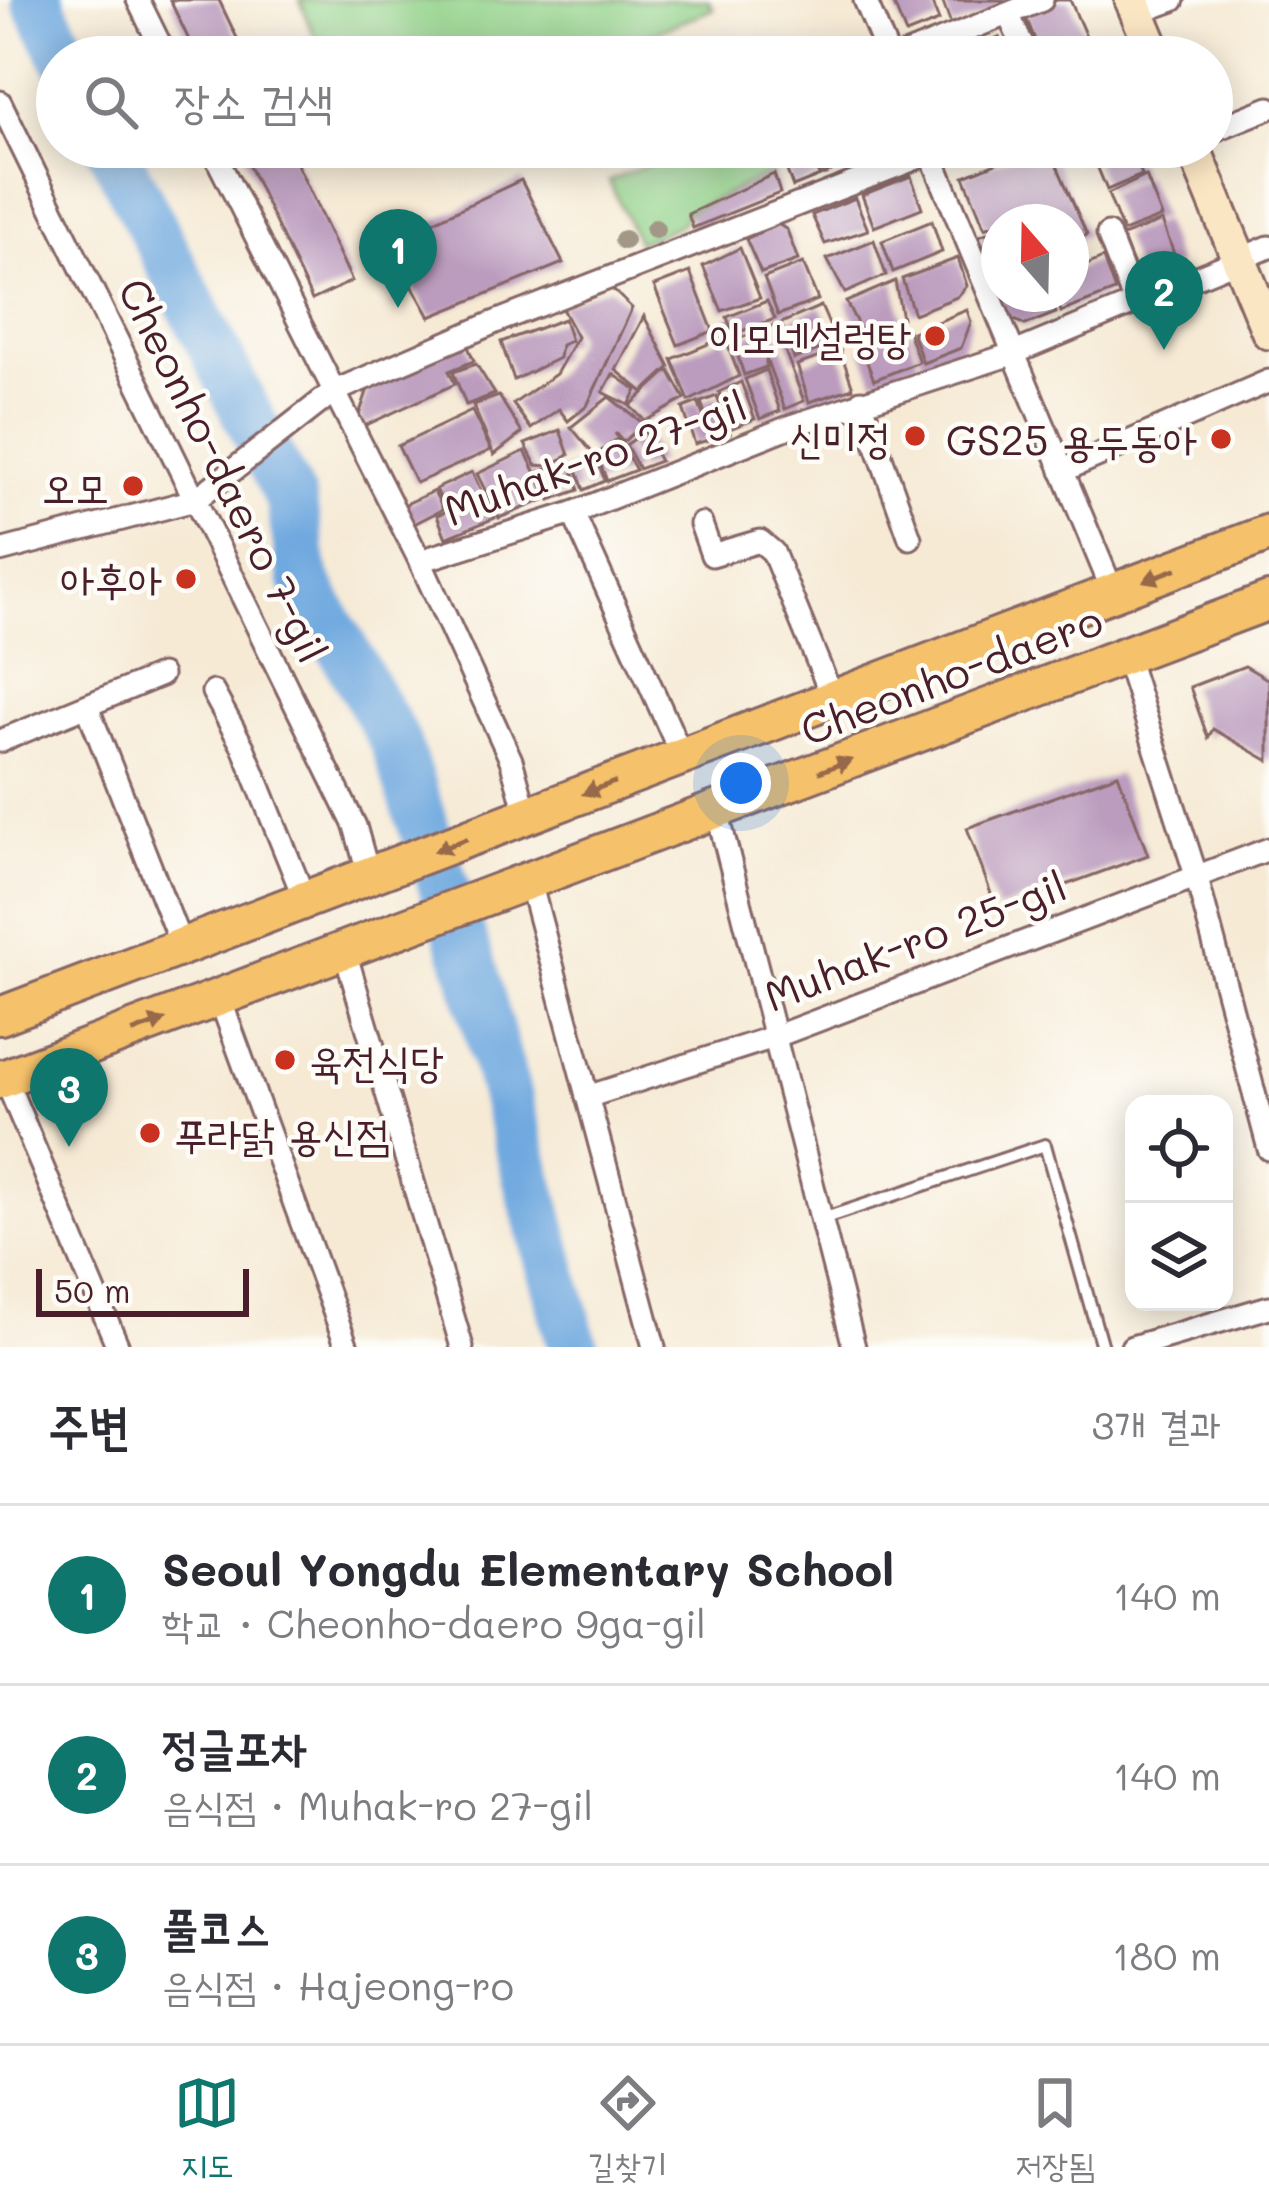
<!DOCTYPE html>
<html lang="ko">
<meta charset="utf-8">
<style>
body{margin:0;font-family:Mali,"Poor Story",sans-serif;background:#f7f7f7;color:#2b2b33}
.controls{position:absolute;right:36px;bottom:36px;display:grid;overflow:hidden;border-radius:24px;box-shadow:0 6px 30px #0003}
.controls button{width:108px;height:108px;display:grid;place-items:center;padding:0;border:0;border-bottom:3px solid #e1e1e2;background:#fff;color:#2b2b33;font:60px sans-serif}
.compass{position:absolute;left:981px;top:204px;width:108px;height:108px;border-radius:50%;background:#fff;box-shadow:0 6px 30px #0003;rotate:340deg}
.scale{position:absolute;left:36px;bottom:30px;width:213px;box-sizing:border-box;padding-left:12px;border:6px solid #4a1f2b;border-top:0;font-size:33px;line-height:42px;white-space:nowrap;color:#4a1f2b;-webkit-text-stroke:9px #fdfcf7;paint-order:stroke}
.you{position:absolute;left:741px;top:783px;width:42px;height:42px;margin:-30px;border:9px solid #fff;border-radius:50%;background:#1a73e8;box-shadow:0 0 0 18px #1a73e833}
.badge{display:grid;place-items:center;width:78px;height:78px;border-radius:50%;background:#0f766e;color:#fff;font-size:39px;font-weight:700}
.pin{position:absolute;translate:-50% -99px;filter:drop-shadow(0 3px 6px #0008)}
.pin::after{content:'';position:absolute;top:63px;width:42px;height:36px;background:inherit;clip-path:polygon(0 0,100% 0,50% 100%)}
.list{margin:0;padding:0;list-style:none}
h2{display:flex;justify-content:space-between;align-items:center;height:156px;margin:0;padding:0 48px;font-size:51px}
h2 small{font-size:39px;font-weight:400;color:#7c7c81}
.list li{display:grid;grid-template-columns:78px 1fr auto;gap:36px;align-items:center;box-sizing:border-box;height:180px;padding:0 48px;border-top:3px solid #e1e1e2}
.list b{display:block;font-size:45px;white-space:nowrap}
.list p{margin:0;font-size:39px;white-space:nowrap;color:#7c7c81}
.list em{font-size:39px;font-style:normal;color:#7c7c81}
.icon{flex:none;width:66px;height:66px;fill:none;stroke:currentColor;stroke-width:2;stroke-linecap:round;stroke-linejoin:round}
.map{position:relative;flex:none;width:1269px;height:1347px;overflow:hidden}
.search{position:absolute;background:#fff;box-shadow:0 6px 30px #0003;left:36px;right:36px;top:36px;height:132px;display:flex;align-items:center;gap:30px;box-sizing:border-box;padding:0 42px;border-radius:66px;color:#7c7c81;font-size:45px}
.sheet{height:696px;background:#fff}
nav{display:flex;justify-content:space-around;align-items:center;box-sizing:border-box;height:168px;border-top:3px solid #e1e1e2;background:#fff;font-size:33px;color:#7c7c81}
nav a{display:grid;justify-items:center;gap:6px}
nav .on{color:#0f766e}
.map>svg:first-child{display:block}
</style>
<div class="map">
<svg width="1269" height="1347" viewBox="0 0 1269 1347">
<rect width="100%" height="100%" fill="#fdfcf7"/>
<filter id="ink" filterUnits="userSpaceOnUse"><feTurbulence type="fractalNoise" baseFrequency=".00833" numOctaves="2"/><feDisplacementMap in="SourceGraphic" scale="24" xChannelSelector="R" yChannelSelector="G"/><feConvolveMatrix kernelMatrix="1 2 1 2 8 2 1 2 1" color-interpolation-filters="sRGB"/></filter>
<filter id="wash" filterUnits="userSpaceOnUse"><feTurbulence type="fractalNoise" baseFrequency=".004" numOctaves="4" result="noise"/><feDisplacementMap in="SourceGraphic" scale="48" xChannelSelector="R" yChannelSelector="G"/><feGaussianBlur stdDeviation="2.7" result="paint"/><feColorMatrix in="noise" values="0 0 0 0 0 0 0 0 0 0 0 0 0 0 0 0 0 1.4 0 .05"/><feComposite in="paint" operator="in"/></filter>
<g filter="url(#wash)">
<rect width="100%" height="100%" fill="#f6ead5"/>
<g fill="#91d188" stroke="#6e785a" stroke-width="3">
<path d="M300 0H709L713 9 593 57H323Z"/>
<path d="M690 147H796L800 152 782 168 688 212 680 225 638 243 609 181Z"/>
</g>
<g fill="none" stroke-linecap="round" stroke-linejoin="round">
<g stroke="#6fa9df" stroke-width="51">
<path d="M37 0 66 57"/>
<path d="M111 147 291 500 304 579 395 742 474 976 573 1347"/>
</g>
</g>
<g id="blocks">
<g fill="#bb9bbe">
<path d="M170 0H219L246 57H197Z"/>
<path d="M892 0H931L939 21 906 34Z"/>
<path d="M942 0H1003L998 9 952 27Z"/>
<path d="M1057 0H1070L1087 39 1042 57 1025 15Z"/>
<path d="M999 37 1007 57H948Z"/>
<path d="M1090 44 1095 57H1059Z"/>
<path d="M240 147H289L352 281 312 300Z"/>
<path d="M817 147H829L844 166 823 175 809 153Z"/>
<path d="M1035 147H1049L1087 235 1071 242V222H1046L1040 207 985 228 964 176Z"/>
<path d="M1131 147 1142 175 1107 190 1090 149Z"/>
<path d="M807 156 820 176 793 187 786 168Z"/>
<path d="M774 174 780 193 693 228 688 214Z"/>
<path d="M911 176 922 208 874 227 862 195Z"/>
<path d="M1146 176 1162 217 1123 232 1108 194Z"/>
<path d="M521 180 563 263 430 317 388 243Z"/>
<path d="M855 198 868 230 825 244 812 215Z"/>
<path d="M932 221 942 252 893 272 882 241Z"/>
<path d="M1162 221 1178 265 1139 279 1122 236Z"/>
<path d="M778 224 787 230 798 260 761 273 746 239Z"/>
<path d="M999 228V255L988 259 979 236Z"/>
<path d="M874 240 886 275 845 293 827 259Z"/>
<path d="M740 248 760 298 722 311 703 266Z"/>
<path d="M958 258 967 286 957 297 914 314 902 279Z"/>
<path d="M1103 258 1115 291 1061 312 1055 294H1071V272Z"/>
<path d="M999 259V294H1049L1056 313 1025 325 1005 315 985 264Z"/>
<path d="M803 263 818 300 778 315 764 278Z"/>
<path d="M690 272 713 331 678 345 654 286Z"/>
<path d="M895 281 902 318 862 333 846 302Z"/>
<path d="M610 287 632 308 587 406 568 421 559 409 531 429 513 404 556 374 577 337 560 305Z"/>
<path d="M767 301 775 319 733 334 727 317Z"/>
<path d="M821 306 837 343 794 359 781 323Z"/>
<path d="M967 310 971 322 961 348 923 363 912 332Z"/>
<path d="M644 316 670 367 643 392 616 370Z"/>
<path d="M564 319 571 341 561 345 559 358 514 380 501 342Z"/>
<path d="M775 325 804 401 785 409 766 359V367L744 375 733 341Z"/>
<path d="M907 328 919 362 874 380 861 347Z"/>
<path d="M725 337 739 376 689 401 672 359Z"/>
<path d="M466 342 474 361 449 371 455 384 364 426 359 415 370 383Z"/>
<path d="M840 350 853 388 809 402 797 365Z"/>
<path d="M476 364 495 394 466 405 453 372Z"/>
<path d="M669 370 685 399 645 421 630 406Z"/>
<path d="M766 370 780 411 760 419 745 379Z"/>
<path d="M613 374 637 390 629 405 603 392Z"/>
<path d="M741 382 755 419 732 428 719 392Z"/>
<path d="M499 396 522 433 494 455 473 405Z"/>
<path d="M717 396 730 433 714 438 701 402Z"/>
<path d="M609 397 644 424 623 442 615 433 618 438 595 456 571 427Z"/>
<path d="M698 402 712 439 695 444 683 408Z"/>
<path d="M472 411 491 450 416 483 398 446Z"/>
<path d="M560 430 569 455 548 466 536 465 525 444Z"/>
<path d="M644 432 660 461 639 469 626 445Z"/>
<path d="M618 439 636 470 607 481 598 457Z"/>
<path d="M525 451 546 493 544 500 499 518 477 474Z"/>
<path d="M596 457 605 481 584 490 575 465Z"/>
<path d="M555 466 557 473 572 467 579 490 550 500 539 472Z"/>
<path d="M472 472 482 493 446 510 436 489Z"/>
<path d="M434 491 443 509 414 524 404 505Z"/>
<path d="M486 496 495 518 446 538 437 515Z"/>
<path d="M1245 666 1269 680V761L1213 729 1208 738 1190 687Z"/>
<path d="M1118 774 1148 855 997 910 967 828Z"/>
</g>
</g>
</g>
<g filter="url(#ink)">
<use href="#blocks" fill-opacity="0" stroke="#866666" stroke-width="3"/>
<g fill="none" stroke-linecap="round" stroke-linejoin="round">
<g stroke="#866666" stroke-width="16">
<path id="service" d="M822 1219 1045 1145 1102 1347"/>
</g>
<g stroke="#866666" stroke-width="27">
<g id="minor">
<path d="M138 0 166 57"/>
<path d="M865 0 889 57"/>
<path d="M1137 13 1173 0"/>
<path d="M1008 14 1028 57"/>
<path d="M900 57 1042 0"/>
<path d="M0 102 355 826 369 876"/>
<path d="M1212 131 1269 108"/>
<path d="M211 147 420 561 511 760 527 816"/>
<path d="M928 147 1113 592"/>
<path d="M1108 234 1135 303"/>
<path d="M861 401 910 538"/>
<path d="M1062 471 1269 381"/>
<path d="M573 513 682 756"/>
<path d="M701 524 712 555 760 541 773 552 833 699"/>
<path d="M0 551 195 500 333 392 493 323 930 153"/>
<path d="M420 561 573 513 794 425 1012 354 1269 247"/>
<path d="M1126 656 1196 875 1269 1149"/>
<path d="M213 692 243 747 305 900"/>
<path d="M87 706 182 947"/>
<path d="M0 741 161 675"/>
<path d="M717 811 854 1347"/>
<path d="M530 882 654 1347"/>
<path d="M345 952 462 1347"/>
<path d="M220 999 347 1347"/>
<path d="M2 1071 118 1347"/>
<path d="M587 1097 774 1037 1269 849"/>
<path d="M1132 1347 1269 1307"/>
</g>
</g>
<g stroke="#866666" stroke-width="39">
<g id="secondary">
<path d="M1132 0 1156 57"/>
<path d="M1193 147 1269 332"/>
</g>
</g>
<g stroke="#866666" stroke-width="42">
<g id="primary">
<path d="M0 1016 1269 533"/>
<path d="M0 1080 1269 601"/>
</g>
</g>
<use href="#service" stroke="#fff" stroke-width="10"/>
<use href="#minor" stroke="#fff" stroke-width="21"/>
<use href="#secondary" stroke="#fbe6c4" stroke-width="33"/>
<use href="#primary" stroke="#f5c16b" stroke-width="36"/>
</g>
<g fill="#a39887">
<circle cx="655" cy="229" r="10"/>
<circle cx="624" cy="240" r="10"/>
</g>
<defs><path id="oneway-solid" d="M-6-.8H1V-3.2L6.5 0L1 3.2V.8H-6Z" transform="scale(3)"/></defs>
<g fill="#976848">
<use href="#oneway-solid" transform="translate(1160 575) rotate(159)"/>
<use href="#oneway-solid" transform="translate(835 766) rotate(-21)"/>
<use href="#oneway-solid" transform="translate(599 788) rotate(159)"/>
<use href="#oneway-solid" transform="translate(451 845) rotate(159)"/>
<use href="#oneway-solid" transform="translate(149 1026) rotate(-21)"/>
</g>
</g>
<g fill="#c8321e" stroke="#fdfcf7" stroke-width="4.5">
<circle cx="935" cy="336" r="12"/>
<circle cx="915" cy="436" r="12"/>
<circle cx="1221" cy="439" r="12"/>
<circle cx="133" cy="486" r="12"/>
<circle cx="186" cy="579" r="12"/>
<circle cx="285" cy="1060" r="12"/>
<circle cx="150" cy="1133" r="12"/>
</g>
<g text-anchor="middle" dominant-baseline="central" stroke-width="9" stroke-linejoin="round" paint-order="stroke">
<g font-size="42" fill="#4a1f2b" stroke="#fdfcf7" text-anchor="end">
<text x="911" y="336">이모네설렁탕</text>
<text x="891" y="436">신미정</text>
<text x="1197" y="439">GS25 용두동아</text>
<text x="109" y="486">오모</text>
<text x="162" y="579">아후아</text>
<text x="309" y="1060" text-anchor="start">육전식당</text>
<text x="174" y="1133" text-anchor="start">푸라닭 용신점</text>
</g>
<g font-size="42" fill="#4a1f2b" stroke="#fdfcf7">
<text transform="translate(595 457) rotate(-20)">Muhak-ro 27-gil</text>
<text transform="translate(224 470) rotate(64)">Cheonho-daero 7-gil</text>
<text transform="translate(951 674) rotate(-21)">Cheonho-daero</text>
<text transform="translate(915 940) rotate(-21)">Muhak-ro 25-gil</text>
</g>
</g>
</svg>
<div class="controls">
<button><svg class="icon" aria-label="locate" viewBox="0 0 24 24"><circle cx="12" cy="12" r="6"/><path d="M12 2v4M12 18v4M2 12h4M18 12h4"/></svg></button>
<button><svg class="icon" aria-label="layers" viewBox="0 0 24 24"><path d="M12 4l9 5-9 5-9-5zM3 14l9 5 9-5"/></svg></button>
</div>
<svg class="compass" viewBox="-18 -18 36 36"><path d="M0-13l5 13h-10z" fill="#e53935"/><path d="M0 13l5-13h-10z" fill="#7c7c81"/></svg>
<div class="scale">50 m</div>
<div class="you"></div>
<div class="pin badge" style="left:398px;top:308px">1</div>
<div class="pin badge" style="left:1164px;top:350px">2</div>
<div class="pin badge" style="left:69px;top:1147px">3</div>
<div class="search"><svg class="icon" aria-label="search" viewBox="0 0 24 24"><circle cx="10" cy="10" r="6"/><path d="M15 15l6 6"/></svg>장소 검색</div>
</div>
<section class="sheet">
<h2>주변<small>3개 결과</small></h2>
<ul class="list">
<li><span class="badge">1</span><div><b>Seoul Yongdu Elementary School</b><p>학교 · Cheonho-daero 9ga-gil</p></div><em>140 m</em></li>
<li><span class="badge">2</span><div><b>정글포차</b><p>음식점 · Muhak-ro 27-gil</p></div><em>140 m</em></li>
<li><span class="badge">3</span><div><b>풀코스</b><p>음식점 · Hajeong-ro</p></div><em>180 m</em></li>
</ul>
</section>
<nav>
<a class="on"><svg class="icon" aria-label="map" viewBox="0 0 24 24"><path d="M3 6l6-2 6 2 6-2v14l-6 2-6-2-6 2zM9 4v14M15 6v14"/></svg>지도</a>
<a><svg class="icon" aria-label="directions" viewBox="0 0 24 24"><path d="M12 3l9 9-9 9-9-9zM9 14v-3h6M13 9l2 2-2 2"/></svg>길찾기</a>
<a><svg class="icon" aria-label="saved" viewBox="0 0 24 24"><path d="M7 4h10v16l-5-4-5 4z"/></svg>저장됨</a>
</nav>
